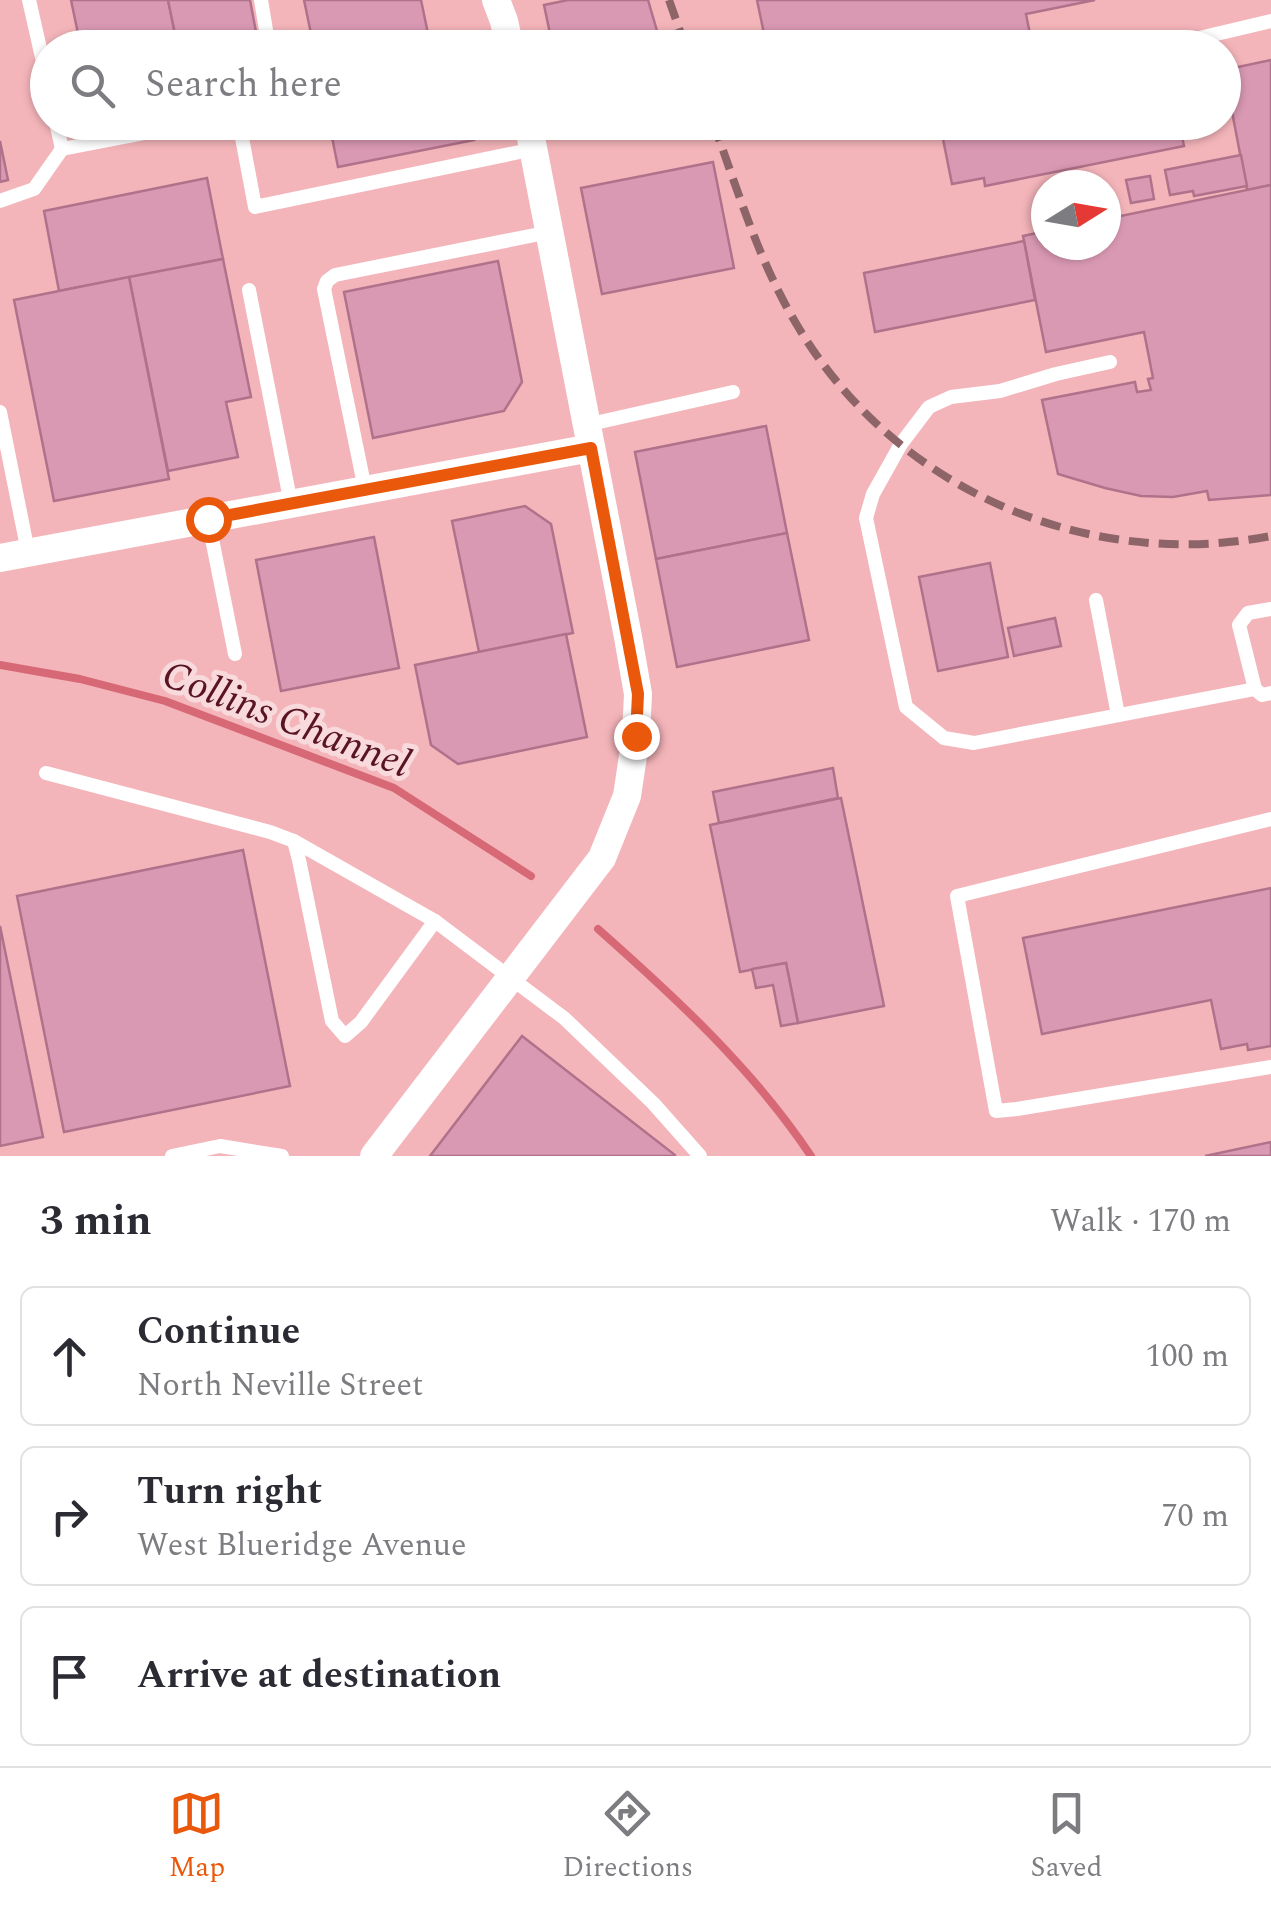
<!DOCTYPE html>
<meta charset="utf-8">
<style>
body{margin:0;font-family:Spectral,serif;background:#f2f2f3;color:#2b2b33}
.compass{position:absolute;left:1031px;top:170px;width:90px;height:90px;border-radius:50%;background:#fff;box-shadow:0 2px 8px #0004;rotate:79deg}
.stop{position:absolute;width:30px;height:30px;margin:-22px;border:8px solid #ea580c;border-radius:50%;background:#fff}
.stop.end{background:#ea580c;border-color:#fff;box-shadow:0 2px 10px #0008}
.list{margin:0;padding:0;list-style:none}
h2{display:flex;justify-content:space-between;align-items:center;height:130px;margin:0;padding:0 40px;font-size:42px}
h2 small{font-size:32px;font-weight:400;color:#7c7c81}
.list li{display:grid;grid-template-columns:65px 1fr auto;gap:30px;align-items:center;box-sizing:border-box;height:140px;margin:0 20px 20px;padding:0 20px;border:2px solid #e1e1e2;border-radius:15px}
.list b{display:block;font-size:38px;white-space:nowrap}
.list p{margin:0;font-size:32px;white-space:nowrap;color:#7c7c81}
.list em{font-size:32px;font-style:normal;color:#7c7c81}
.icon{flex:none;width:55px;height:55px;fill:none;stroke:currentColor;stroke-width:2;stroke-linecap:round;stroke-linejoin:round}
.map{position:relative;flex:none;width:1271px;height:1156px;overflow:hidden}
.search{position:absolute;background:#fff;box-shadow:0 2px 8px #0004;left:30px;right:30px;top:30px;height:110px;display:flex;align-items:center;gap:25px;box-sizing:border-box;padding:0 35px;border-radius:55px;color:#7c7c81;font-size:38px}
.sheet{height:610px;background:#fff}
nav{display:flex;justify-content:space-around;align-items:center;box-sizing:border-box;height:140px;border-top:2px solid #e1e1e2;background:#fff;font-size:28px;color:#7c7c81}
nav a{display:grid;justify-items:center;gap:5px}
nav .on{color:#ea580c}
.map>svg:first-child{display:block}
</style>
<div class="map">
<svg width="1271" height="1156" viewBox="0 0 1271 1156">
<rect width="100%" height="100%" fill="#ffc4c8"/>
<path fill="#f4b5ba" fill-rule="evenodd" d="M0 0H1271V1156H0ZM48 48H1224V122H48ZM1046 185H1106V245H1046Z"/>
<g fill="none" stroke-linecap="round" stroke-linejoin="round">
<g stroke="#d76977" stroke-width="8">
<path d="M0 665 80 679 165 701 394 788 531 876"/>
<path d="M598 929C676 998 753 1069 811 1156"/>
</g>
</g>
<g fill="#da99b3" stroke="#b0728b" stroke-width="2.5">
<path d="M71 0H168L178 48H81Z"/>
<path d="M168 0H250L259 48H178Z"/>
<path d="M304 0H421L431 48H314Z"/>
<path d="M568 0H648L662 48H553L544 5Z"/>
<path d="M757 0H1095L1026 14 1031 39 992 48H767Z"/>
<path d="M1271 60V185L1247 190 1224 70Z"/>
<path d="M329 122H470L474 140 338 167Z"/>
<path d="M947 122H1179L1184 146 985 186 984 178 952 184 940 124Z"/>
<path d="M0 141 8 180 0 182Z"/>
<path d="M1241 155 1247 186 1194 196 1193 191 1170 195 1165 170Z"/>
<path d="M713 162 734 268 602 294 581 188Z"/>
<path d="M1150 176 1154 199 1131 203 1126 180Z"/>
<path d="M207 178 223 259 59 291 44 211Z"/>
<path d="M1271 185V495L1209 500 1207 491 1173 497 1141 496 1105 488 1058 474 1042 400 1135 382 1137 392 1151 390 1148 379 1153 378 1144 332 1046 352 1023 236 1046 231V245H1106V219Z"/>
<path d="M1024 241 1035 300 875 332 864 273Z"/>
<path d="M223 259 251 397 226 402 238 457 168 471 129 277Z"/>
<path d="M498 261 522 382 504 411 373 438 344 292Z"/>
<path d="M129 277 169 479 54 501 14 300Z"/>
<path d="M766 426 787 533 656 559 635 452Z"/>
<path d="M525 506 551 524 573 633 479 652 452 521Z"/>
<path d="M787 533 809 640 677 667 656 559Z"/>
<path d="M374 537 399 668 281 691 256 560Z"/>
<path d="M990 563 1008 657 938 671 919 577Z"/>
<path d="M1055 618 1061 646 1014 656 1008 628Z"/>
<path d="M566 634 587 737 458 764 431 745 415 665Z"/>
<path d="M833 768 838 798 719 823 713 792Z"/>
<path d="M841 798 884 1006 798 1023 786 963 740 972 710 825Z"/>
<path d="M243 850 290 1086 64 1132 17 896Z"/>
<path d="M1271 888V1046L1248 1050 1247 1044 1221 1049 1211 1000 1042 1034 1023 938Z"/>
<path d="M0 926 43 1137 0 1146Z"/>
<path d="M786 963 798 1023 781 1026 773 985 756 988 752 969Z"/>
<path d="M522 1036 675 1155V1156H430Z"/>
<path d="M1271 1142V1156H1205Z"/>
</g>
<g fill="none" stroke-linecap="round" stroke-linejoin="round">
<g stroke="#fff" stroke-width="14">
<path d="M29 0 48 84"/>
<path d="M261 0 269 48"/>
<path d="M1157 48 1271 21"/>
<path d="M56 122 62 149 202 122"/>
<path d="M239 122 255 207 534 149"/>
<path d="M809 128 832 122"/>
<path d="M0 201 34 189 62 149"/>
<path d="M249 290 291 504"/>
<path d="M1110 362 1056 374 1000 391 951 397 929 407 901 444 873 494 866 518 906 707 944 738 974 743 1255 689"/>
<path d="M0 412 28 552"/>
<path d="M586 425 733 392"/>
<path d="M365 489 324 289 327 281 335 275 550 232"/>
<path d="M208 519 235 654"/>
<path d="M1096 600 1118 715"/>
<path d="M1271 609 1248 613 1239 625 1255 689 1262 695 1271 693"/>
<path d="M46 773 270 832 294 841 299 860 332 1021 345 1036 361 1022 435 921 564 1018 653 1103 700 1156"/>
<path d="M1271 819 957 896 996 1111 1017 1109 1271 1067"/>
<path d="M294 841 435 921"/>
<path d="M172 1156 220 1146 282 1156"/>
</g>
<g stroke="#fff" stroke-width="28">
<path d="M496 0 504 21 510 48"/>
<path d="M0 558 591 448"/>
<path d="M374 1156 602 858 627 796 636 736 638 694 628 637 528 122"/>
</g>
<g stroke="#8d6568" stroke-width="8" stroke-dasharray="20 10" stroke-linecap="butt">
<path d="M669 0 686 48"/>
<path d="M713 122C738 191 759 262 797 325 894 489 1085 572 1271 536"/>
</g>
</g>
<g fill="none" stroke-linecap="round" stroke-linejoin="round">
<path stroke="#ea580c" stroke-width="12" d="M208 519 591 448 638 694 636 736"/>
</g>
<g text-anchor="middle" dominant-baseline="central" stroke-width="10" stroke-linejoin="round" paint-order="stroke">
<g font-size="40" font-style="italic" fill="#591322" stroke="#f8dadc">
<text transform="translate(286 720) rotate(21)">Collins Channel</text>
</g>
</g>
</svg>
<svg class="compass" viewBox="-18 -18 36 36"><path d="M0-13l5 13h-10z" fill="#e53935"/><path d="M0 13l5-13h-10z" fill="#7c7c81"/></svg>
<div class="stop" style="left:208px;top:519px"></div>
<div class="stop end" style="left:636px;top:736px"></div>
<div class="search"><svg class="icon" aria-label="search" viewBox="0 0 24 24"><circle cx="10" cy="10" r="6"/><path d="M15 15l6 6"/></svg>Search here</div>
</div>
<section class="sheet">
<h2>3 min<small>Walk · 170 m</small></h2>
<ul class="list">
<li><svg class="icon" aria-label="ahead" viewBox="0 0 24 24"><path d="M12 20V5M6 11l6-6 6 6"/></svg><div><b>Continue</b><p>North Neville Street</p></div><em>100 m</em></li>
<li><svg class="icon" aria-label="right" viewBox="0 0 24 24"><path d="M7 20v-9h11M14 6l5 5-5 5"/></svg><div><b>Turn right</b><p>West Blueridge Avenue</p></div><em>70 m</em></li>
<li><svg class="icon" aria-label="arrive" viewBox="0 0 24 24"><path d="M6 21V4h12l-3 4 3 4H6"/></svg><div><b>Arrive at destination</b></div></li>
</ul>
</section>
<nav>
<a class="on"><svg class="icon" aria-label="map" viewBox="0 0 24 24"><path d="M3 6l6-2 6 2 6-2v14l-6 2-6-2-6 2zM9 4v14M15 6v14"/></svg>Map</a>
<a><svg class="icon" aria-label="directions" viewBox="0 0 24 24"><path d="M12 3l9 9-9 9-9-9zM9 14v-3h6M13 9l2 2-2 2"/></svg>Directions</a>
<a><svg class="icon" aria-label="saved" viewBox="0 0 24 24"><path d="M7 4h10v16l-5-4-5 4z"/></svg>Saved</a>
</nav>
